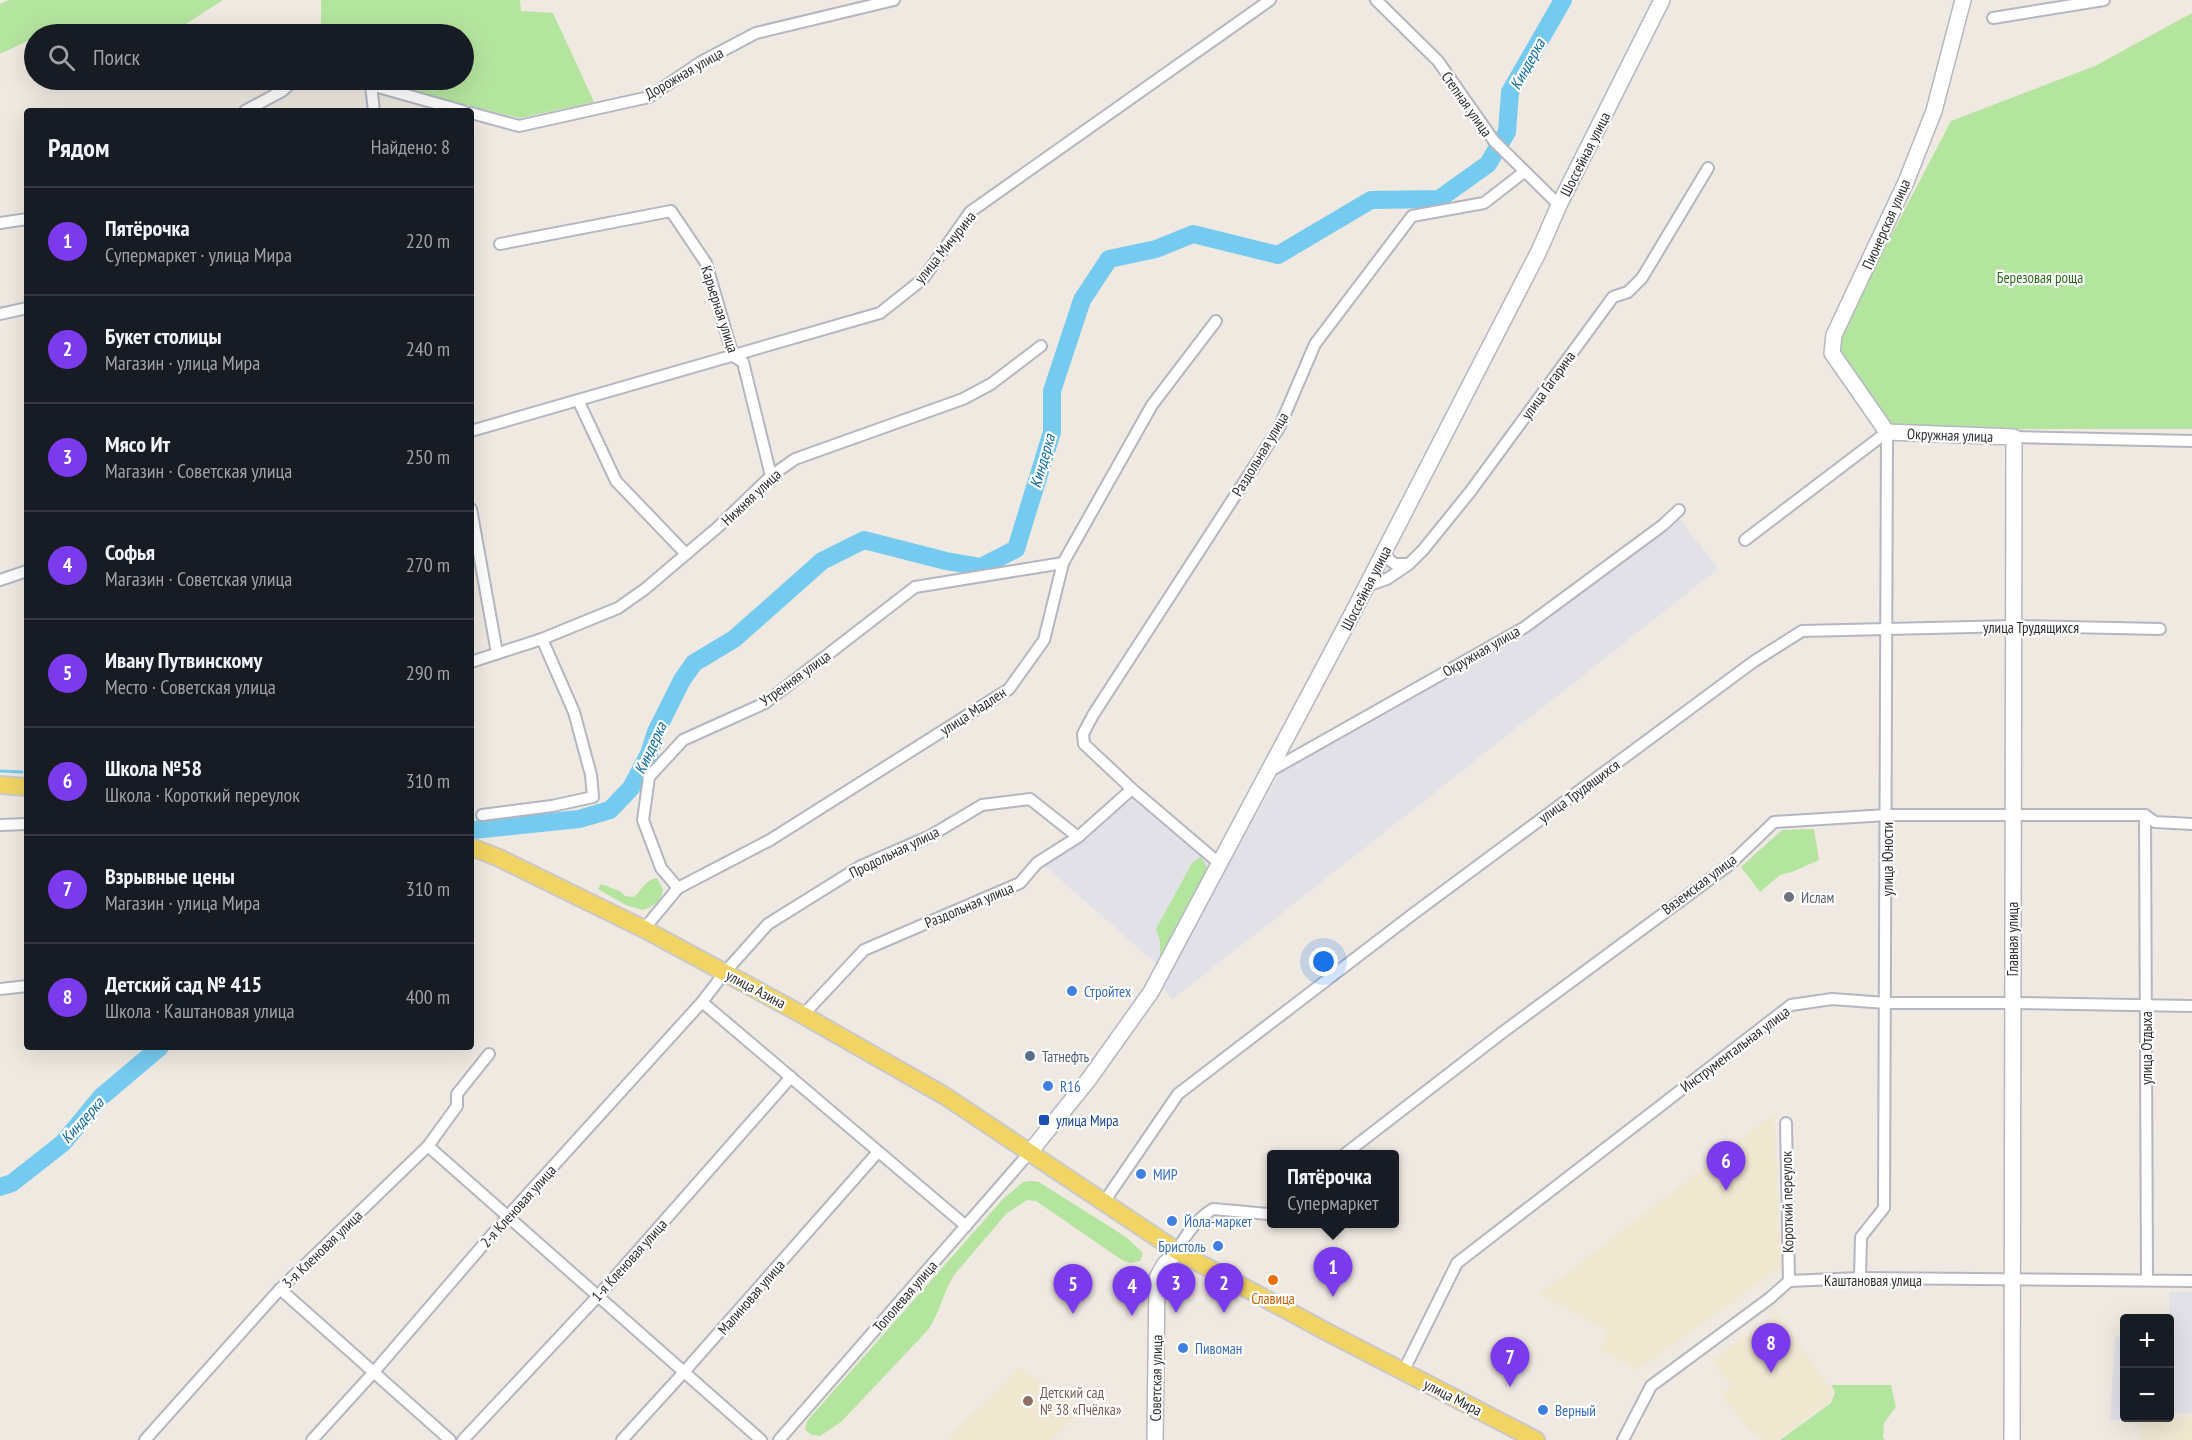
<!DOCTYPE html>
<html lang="ru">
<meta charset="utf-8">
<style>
body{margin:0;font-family:"PT Sans Narrow",sans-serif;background:#20242c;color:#f1f3f6}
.controls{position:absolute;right:18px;bottom:18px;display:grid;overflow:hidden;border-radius:6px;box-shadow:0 6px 24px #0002}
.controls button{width:54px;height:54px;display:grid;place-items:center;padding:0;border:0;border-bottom:2px solid #363941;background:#171b24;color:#f1f3f6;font:30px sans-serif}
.you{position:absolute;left:1324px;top:962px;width:21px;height:21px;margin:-15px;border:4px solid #fff;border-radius:50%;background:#1a73e8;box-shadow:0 0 0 9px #1a73e833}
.badge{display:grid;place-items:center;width:39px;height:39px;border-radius:50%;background:#7c3aed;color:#fff;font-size:20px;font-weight:700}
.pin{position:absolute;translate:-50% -50px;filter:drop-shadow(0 2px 3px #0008)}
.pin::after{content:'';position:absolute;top:32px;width:21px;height:18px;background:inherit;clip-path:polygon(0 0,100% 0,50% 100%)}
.popup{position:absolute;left:1267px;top:1150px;width:132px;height:78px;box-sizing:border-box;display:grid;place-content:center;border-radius:6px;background:#171b24;filter:drop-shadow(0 2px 4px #0005);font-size:20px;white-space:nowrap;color:#9ea1a6}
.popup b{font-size:22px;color:#f1f3f6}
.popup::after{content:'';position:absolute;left:50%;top:100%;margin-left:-12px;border:12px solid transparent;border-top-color:#171b24}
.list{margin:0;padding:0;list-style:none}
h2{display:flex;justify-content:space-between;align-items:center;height:78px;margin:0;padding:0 24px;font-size:26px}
h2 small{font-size:20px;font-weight:400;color:#9ea1a6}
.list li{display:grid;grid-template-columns:39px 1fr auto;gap:18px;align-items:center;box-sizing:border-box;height:108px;padding:0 24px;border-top:2px solid #363941}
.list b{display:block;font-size:22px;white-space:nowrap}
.list p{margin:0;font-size:20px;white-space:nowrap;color:#9ea1a6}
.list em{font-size:20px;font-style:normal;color:#9ea1a6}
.icon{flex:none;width:33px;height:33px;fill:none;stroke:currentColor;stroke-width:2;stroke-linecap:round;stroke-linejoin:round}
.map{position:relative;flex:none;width:2192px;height:1440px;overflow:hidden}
.search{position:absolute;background:#171b24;box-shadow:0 6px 24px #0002;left:24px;top:24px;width:450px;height:66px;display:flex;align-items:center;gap:15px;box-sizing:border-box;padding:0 21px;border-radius:33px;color:#9ea1a6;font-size:22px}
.panel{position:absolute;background:#171b24;box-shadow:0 6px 24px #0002;left:24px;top:108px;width:450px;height:942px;border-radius:6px}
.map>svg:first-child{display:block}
</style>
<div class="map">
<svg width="2192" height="1440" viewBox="0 0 2192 1440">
<rect width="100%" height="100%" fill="#efe9e1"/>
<g fill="#e3e1e8">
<path d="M1680 519 1718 569 1172 1000 1161 984 1280 773 1533 628Z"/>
<path d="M1137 798 1214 865 1159 966 1038 860Z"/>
<path d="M2169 1292H2192V1413H2170Z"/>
<path d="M2124 1336V1418H2129L2110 1421 2115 1337Z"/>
</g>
<g fill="#f0e7d1">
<path d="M1774 1114 1781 1267 1638 1370 1600 1350 1606 1331 1539 1294Z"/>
<path d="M1777 1313 1833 1392 1828 1403 1777 1440H1764L1746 1428 1722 1394 1732 1386 1712 1360Z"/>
<path d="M1020 1368 1082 1409 1051 1440H953L949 1436Z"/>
<path d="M2141 1418H2192V1440H2140Z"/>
</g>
<g fill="#b4e59e">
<path d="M9 0H223L172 33 83 34 72 32 34 34V38L0 54V4Z"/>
<path d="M321 0H520L521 11 553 13 594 102 520 118 369 82 365 80H464V34H329L321 24Z"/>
<path d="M2192 13V429H1892L1834 345 1951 121 2095 66Z"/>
<path d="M1814 829 1819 860 1792 872 1780 875 1760 892 1741 867 1782 830Z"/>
<path d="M1201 857 1211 875 1191 907 1185 909 1182 914 1183 921 1160 960V941L1156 929 1192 863Z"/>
<path d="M657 878 663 889C662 901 653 907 642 910L626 905 598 889 601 884 620 891 625 896 634 897C642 890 645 880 657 878Z"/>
<path d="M1031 1181 1039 1182 1126 1237 1143 1253 1140 1261 1130 1263 1122 1260 1036 1201 1027 1200 1006 1214 954 1275C943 1293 940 1312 928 1330L841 1422 820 1436 812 1435 805 1430 807 1421 1003 1199 1023 1182Z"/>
<path d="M1831 1385H1891L1896 1407 1884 1423 1883 1438 1885 1440H1780L1831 1403 1835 1392Z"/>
</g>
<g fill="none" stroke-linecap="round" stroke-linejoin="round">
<path stroke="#75cbef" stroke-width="3" d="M0 771 22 772"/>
<g stroke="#75cbef" stroke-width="18">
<path d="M471 834 473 830 579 819 610 810 631 788 649 754 656 732 682 680 694 663 734 639 822 561 864 540 946 561 981 567 1016 549 1052 432V391L1082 300 1109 259 1156 249 1193 234 1278 255 1371 200 1439 199 1488 164 1507 132 1510 92 1563 0"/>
<path d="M0 1187 12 1183 63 1143 102 1096 160 1047"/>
</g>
<g stroke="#b4b6c1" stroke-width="14">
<g id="street">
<path d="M1376 0 1438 61 1494 141 1559 205"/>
<path d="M1993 18 2104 0"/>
<path d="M361 80 371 85 463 111"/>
<path d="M371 85 374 111"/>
<path d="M245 111 282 91 294 80"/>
<path d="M471 113 519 126 649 97 701 62 756 33 894 0"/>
<path d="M0 223 27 219"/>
<path d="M500 244 671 211 706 263 733 356 743 362 771 476"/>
<path d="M0 314 27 308"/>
<path d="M578 400 616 481 686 554"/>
<path d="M471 431 880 313 923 279 970 212 1270 0"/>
<path d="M2014 437 2192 441"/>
<path d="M471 509 497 653"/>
<path d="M1745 540 1887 432"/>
<path d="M1383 555 1395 564H1408"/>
<path d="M0 580 27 571"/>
<path d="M1367 586 1387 579 1409 564 1423 550 1470 492 1613 297 1628 292 1642 278 1708 168"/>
<path d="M471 662 542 639 618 608 645 589 718 527 771 476 795 459 963 399 991 384 1041 346"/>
<path d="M1270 771 1525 627 1663 525 1679 510"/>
<path d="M482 815 552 806 593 797 591 775 574 712 542 639"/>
<path d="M2145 815 2147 1280"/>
<path d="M0 825 27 824"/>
<path d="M1220 864 1132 789 1084 744 1083 734 1093 715 1279 428 1315 344 1412 216 1484 203 1524 172"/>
<path d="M678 888 661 868 643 820 649 777 683 740 765 703 915 587 1063 563"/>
<path d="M644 929 678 888 770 840 1009 689 1044 640 1063 563 1152 405 1216 321"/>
<path d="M0 989 27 986"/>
<path d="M702 1002 966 1226"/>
<path d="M803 1015 864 950 1020 883 1037 863 1078 837 1132 789"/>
<path d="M1786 1123 1789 1281"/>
<path d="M428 1146 761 1440"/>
<path d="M1345 1154 1503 1032 1729 865 1774 822 1887 815H2145L2155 822 2192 824"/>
<path d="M1104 1202 1178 1094 1413 914 1753 662 1802 631 2014 626 2160 629"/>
<path d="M1177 1251C1185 1236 1198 1218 1213 1209L1268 1214 1272 1211"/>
<path d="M1860 1278 1861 1237 1884 1208 1887 432"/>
<path d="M280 1289 450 1440"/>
<path d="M1403 1372 1457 1263 1791 1005 1832 999 1886 1003H2012L2192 1006"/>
<path d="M145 1440 280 1289 428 1146 457 1106V1094L489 1054"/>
<path d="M312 1440 373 1373 508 1216 702 1002 725 972 768 924 861 866 930 836 982 805 1030 799 1078 837"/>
<path d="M463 1440 598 1296 791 1077"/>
<path d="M622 1440 684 1372 878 1152"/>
<path d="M779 1440 1030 1152"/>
<path d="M1623 1440 1651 1386 1770 1298 1789 1281 1860 1278 2192 1281"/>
</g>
</g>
<g stroke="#b4b6c1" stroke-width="18">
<g id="secondary">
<path d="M1963 0 1934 111 1906 182 1834 335 1832 353 1887 432 2014 437 2012 1440"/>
<path d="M1030 1152 1089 1079 1151 992 1350 618 1539 251 1559 205 1662 0"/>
<path d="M1155 1440 1157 1278 1164 1265 1177 1251"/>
</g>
</g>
<g stroke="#c9c9c9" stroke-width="20">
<g id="primary">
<path d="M0 785 27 787"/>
<path d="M471 847 497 857 644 929 803 1015 945 1096 1177 1251 1327 1332 1536 1440"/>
</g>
</g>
<use href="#street" stroke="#fff" stroke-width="10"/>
<use href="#secondary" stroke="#fff" stroke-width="15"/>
<use href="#primary" stroke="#f1d463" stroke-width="16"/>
</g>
<circle fill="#6b7280" stroke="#fff" stroke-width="2" cx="1789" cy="897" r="6"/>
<g fill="#3f7fe0" stroke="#fff" stroke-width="2">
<circle cx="1072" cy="991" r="6"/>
<circle cx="1048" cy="1086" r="6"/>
<circle cx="1141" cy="1174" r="6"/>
<circle cx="1172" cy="1221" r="6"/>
<circle cx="1218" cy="1246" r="6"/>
<circle cx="1183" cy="1348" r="6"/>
<circle cx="1543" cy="1410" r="6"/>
</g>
<circle fill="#5c6f8a" stroke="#fff" stroke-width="2" cx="1030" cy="1056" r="6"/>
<rect fill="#1a4fb4" stroke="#fff" stroke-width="2" x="1038" y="1114" width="12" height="12" rx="3"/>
<circle fill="#e8710a" stroke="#fff" stroke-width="2" cx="1273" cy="1280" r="6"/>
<circle fill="#8d6e63" stroke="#fff" stroke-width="2" cx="1028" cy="1401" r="6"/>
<g text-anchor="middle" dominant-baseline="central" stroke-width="4.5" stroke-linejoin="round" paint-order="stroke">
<g font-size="15" fill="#2e2e2e" stroke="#fff">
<text transform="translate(684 73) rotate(-30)">Дорожная улица</text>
<text transform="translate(1467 104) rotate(55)">Степная улица</text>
<text transform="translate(1585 154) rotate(-63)">Шоссейная улица</text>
<text transform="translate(1886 224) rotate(-66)">Пионерская улица</text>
<text transform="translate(945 247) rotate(-51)">улица Мичурина</text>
<text transform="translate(720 309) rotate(72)">Карьерная улица</text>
<text transform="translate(1548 385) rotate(-54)">улица Гагарина</text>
<text transform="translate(1950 435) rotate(2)">Окружная улица</text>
<text transform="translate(1260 454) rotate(-59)">Раздольная улица</text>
<text transform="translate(751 497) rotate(-43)">Нижняя улица</text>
<text transform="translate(1366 588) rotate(-63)">Шоссейная улица</text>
<text x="2031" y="627">улица Трудящихся</text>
<text transform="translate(1481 651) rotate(-30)">Окружная улица</text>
<text transform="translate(795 678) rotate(-36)">Утренняя улица</text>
<text transform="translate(973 711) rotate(-33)">улица Мадлен</text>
<text transform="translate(1579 791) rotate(-36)">улица Трудящихся</text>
<text transform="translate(894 852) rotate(-26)">Продольная улица</text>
<text transform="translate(1887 859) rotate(-90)">улица Юности</text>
<text transform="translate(1699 884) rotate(-37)">Вяземская улица</text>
<text transform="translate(969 905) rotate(-23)">Раздольная улица</text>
<text transform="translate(2012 939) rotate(-90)">Главная улица</text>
<text transform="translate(756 989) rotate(28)">улица Азина</text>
<text transform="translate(2146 1048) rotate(-90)">улица Отдыха</text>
<text transform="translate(1735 1049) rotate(-37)">Инструментальная улица</text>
<text transform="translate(1787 1202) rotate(-91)">Короткий переулок</text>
<text transform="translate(518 1206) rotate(-48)">2-я Кленовая улица</text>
<text transform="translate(322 1249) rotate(-44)">3-я Кленовая улица</text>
<text transform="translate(629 1260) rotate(-48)">1-я Кленовая улица</text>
<text x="1873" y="1280">Каштановая улица</text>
<text transform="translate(905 1296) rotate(-49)">Тополевая улица</text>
<text transform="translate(751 1297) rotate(-49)">Малиновая улица</text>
<text transform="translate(1156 1378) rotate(-89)">Советская улица</text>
<text transform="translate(1453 1397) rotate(27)">улица Мира</text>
</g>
<g font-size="15" fill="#2a6d1b" stroke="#fff">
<text x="2040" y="277">Березовая роща</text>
</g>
<g font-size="15" fill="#5b616d" stroke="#fff" text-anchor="start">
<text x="1801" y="897">Ислам</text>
</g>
<g font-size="15" fill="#366cbe" stroke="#fff" text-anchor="start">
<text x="1084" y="991">Стройтех</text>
<text x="1060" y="1086">R16</text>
<text x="1153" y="1174">МИР</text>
<text x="1184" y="1221">Йола-маркет</text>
<text x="1206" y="1246" text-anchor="end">Бристоль</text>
<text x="1195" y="1348">Пивоман</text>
<text x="1555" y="1410">Верный</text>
</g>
<g font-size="15" fill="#4e5e75" stroke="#fff" text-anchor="start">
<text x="1042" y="1056">Татнефть</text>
</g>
<g font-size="15" fill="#164399" stroke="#fff" text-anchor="start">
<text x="1056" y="1120">улица Мира</text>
</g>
<g font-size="15" fill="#c56008" stroke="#fff">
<text x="1273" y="1298">Славица</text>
</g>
<g font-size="15" fill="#785e54" stroke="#fff" text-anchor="start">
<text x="1040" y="1392">Детский сад<tspan x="1040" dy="17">№ 38 «Пчёлка»</tspan></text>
</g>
<g font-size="16" font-style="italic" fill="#0d6aa2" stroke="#fff">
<text transform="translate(1527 64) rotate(-61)">Киндерка</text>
<text transform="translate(1042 461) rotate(-74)">Киндерка</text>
<text transform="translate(650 748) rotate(-65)">Киндерка</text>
<text transform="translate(82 1120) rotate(-48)">Киндерка</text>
</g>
</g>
</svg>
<div class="controls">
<button>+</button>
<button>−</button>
</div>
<div class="you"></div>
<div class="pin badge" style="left:1333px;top:1297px">1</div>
<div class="popup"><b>Пятёрочка</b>Супермаркет</div>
<div class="pin badge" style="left:1224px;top:1313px">2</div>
<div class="pin badge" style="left:1176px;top:1313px">3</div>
<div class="pin badge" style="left:1132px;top:1316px">4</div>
<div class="pin badge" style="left:1073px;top:1314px">5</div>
<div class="pin badge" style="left:1726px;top:1191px">6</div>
<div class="pin badge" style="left:1510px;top:1387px">7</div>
<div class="pin badge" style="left:1771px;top:1373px">8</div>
<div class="search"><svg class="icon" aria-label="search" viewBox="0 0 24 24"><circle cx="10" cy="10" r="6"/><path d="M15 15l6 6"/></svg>Поиск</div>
<section class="panel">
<h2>Рядом<small>Найдено: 8</small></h2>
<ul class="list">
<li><span class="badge">1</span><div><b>Пятёрочка</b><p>Супермаркет · улица Мира</p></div><em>220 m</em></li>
<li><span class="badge">2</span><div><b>Букет столицы</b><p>Магазин · улица Мира</p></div><em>240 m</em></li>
<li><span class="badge">3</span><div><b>Мясо Ит</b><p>Магазин · Советская улица</p></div><em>250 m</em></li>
<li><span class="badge">4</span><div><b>Софья</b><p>Магазин · Советская улица</p></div><em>270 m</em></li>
<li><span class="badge">5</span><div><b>Ивану Путвинскому</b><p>Место · Советская улица</p></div><em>290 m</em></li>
<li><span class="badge">6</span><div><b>Школа №58</b><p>Школа · Короткий переулок</p></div><em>310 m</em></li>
<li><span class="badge">7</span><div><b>Взрывные цены</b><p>Магазин · улица Мира</p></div><em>310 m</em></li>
<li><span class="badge">8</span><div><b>Детский сад № 415</b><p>Школа · Каштановая улица</p></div><em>400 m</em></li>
</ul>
</section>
</div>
